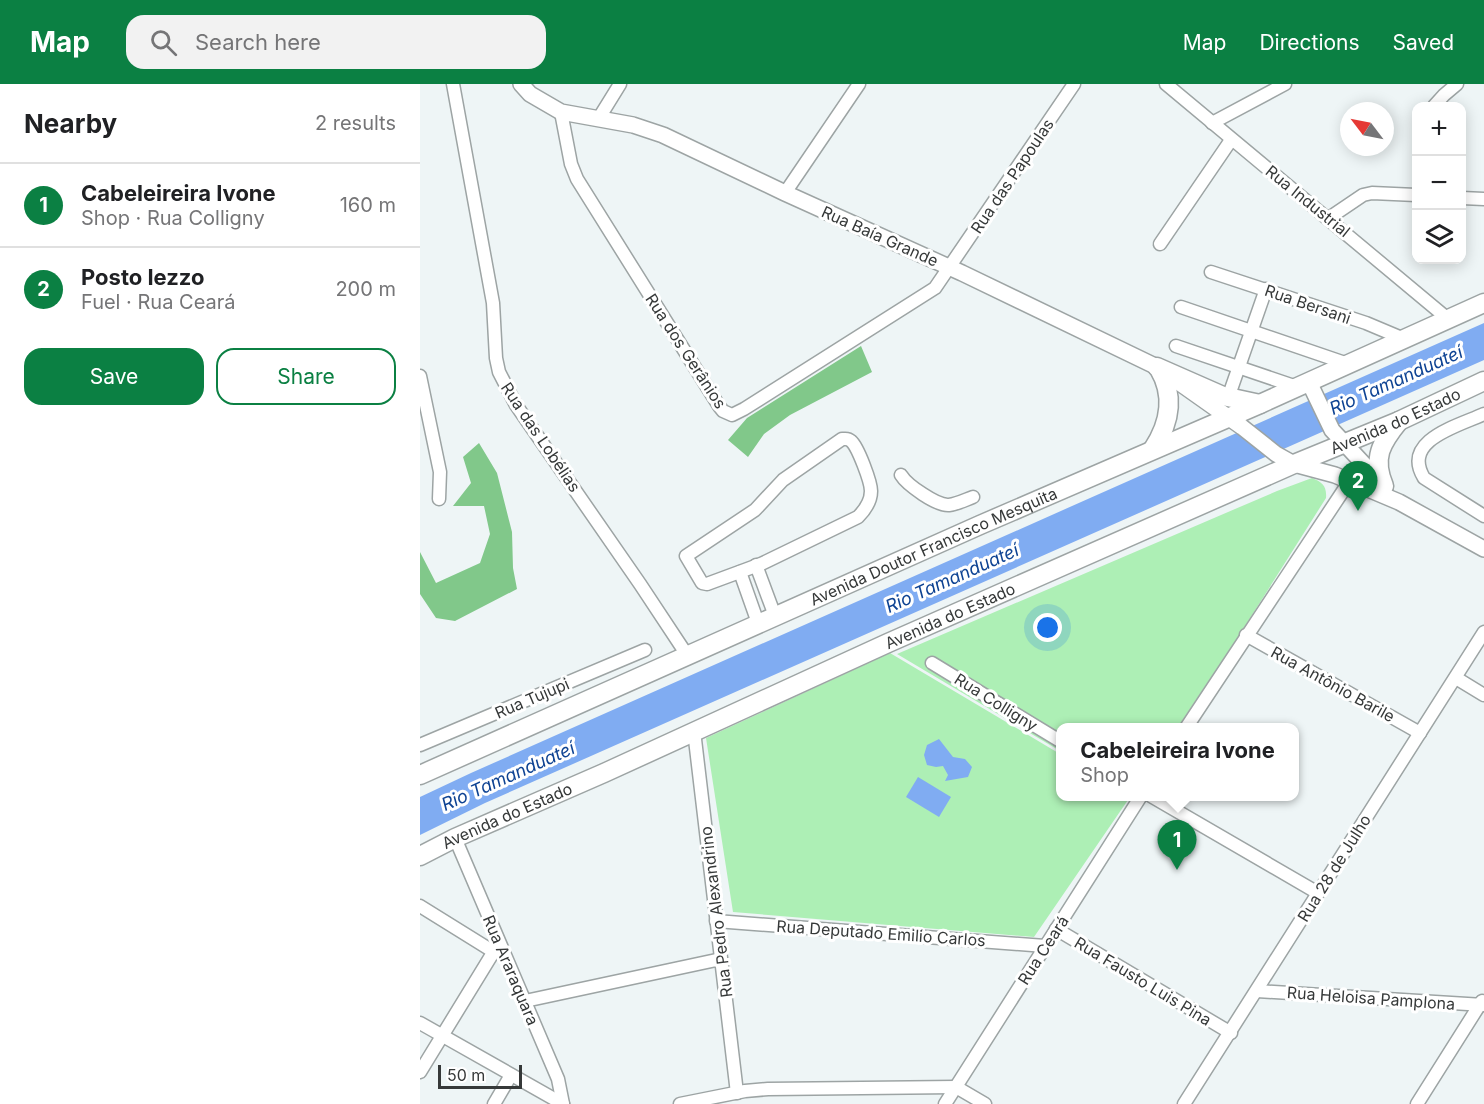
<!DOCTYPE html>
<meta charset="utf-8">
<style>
body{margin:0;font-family:Inter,sans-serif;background:#f2f2f2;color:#202124}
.controls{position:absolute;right:18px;top:18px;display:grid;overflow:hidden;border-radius:12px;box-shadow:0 3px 15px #0003}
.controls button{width:54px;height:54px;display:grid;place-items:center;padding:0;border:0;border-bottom:2px solid #e0e0e0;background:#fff;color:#202124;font:30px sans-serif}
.compass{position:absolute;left:920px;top:18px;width:54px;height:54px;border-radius:50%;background:#fff;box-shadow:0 3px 15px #0003;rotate:302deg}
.scale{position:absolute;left:18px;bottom:15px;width:84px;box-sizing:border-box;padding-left:6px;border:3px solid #363939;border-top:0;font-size:16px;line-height:21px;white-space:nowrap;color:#363939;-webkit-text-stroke:4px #fff;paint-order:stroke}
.you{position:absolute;left:628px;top:544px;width:21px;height:21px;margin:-15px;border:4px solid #fff;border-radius:50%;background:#1a73e8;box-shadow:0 0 0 9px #1a73e833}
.badge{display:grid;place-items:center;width:39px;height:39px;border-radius:50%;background:#0b8043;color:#fff;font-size:20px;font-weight:700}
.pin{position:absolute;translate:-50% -50px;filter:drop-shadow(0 2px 3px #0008)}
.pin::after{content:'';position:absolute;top:32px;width:21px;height:18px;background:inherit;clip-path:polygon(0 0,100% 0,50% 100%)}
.popup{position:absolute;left:636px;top:639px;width:243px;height:78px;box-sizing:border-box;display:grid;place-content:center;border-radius:12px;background:#fff;filter:drop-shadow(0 2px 4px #0005);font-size:20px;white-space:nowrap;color:#757577}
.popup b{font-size:22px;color:#202124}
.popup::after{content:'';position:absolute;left:50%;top:100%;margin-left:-12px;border:12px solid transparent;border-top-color:#fff}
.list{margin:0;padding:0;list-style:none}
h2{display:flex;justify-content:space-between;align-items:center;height:78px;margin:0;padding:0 24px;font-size:26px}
h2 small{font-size:20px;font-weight:400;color:#757577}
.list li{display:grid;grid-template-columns:39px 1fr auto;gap:18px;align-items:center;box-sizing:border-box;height:84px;padding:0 24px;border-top:2px solid #e0e0e0}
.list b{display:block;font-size:22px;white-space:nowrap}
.list p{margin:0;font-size:20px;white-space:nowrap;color:#757577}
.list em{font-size:20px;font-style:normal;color:#757577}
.actions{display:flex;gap:12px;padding:18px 24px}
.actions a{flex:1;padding:14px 0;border:2px solid #0b8043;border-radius:18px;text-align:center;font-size:21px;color:#0b8043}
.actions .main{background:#0b8043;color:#fff}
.icon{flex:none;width:33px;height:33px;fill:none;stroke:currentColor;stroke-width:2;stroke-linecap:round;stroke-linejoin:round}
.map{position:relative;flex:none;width:1064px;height:1020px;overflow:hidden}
header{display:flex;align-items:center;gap:36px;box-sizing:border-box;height:84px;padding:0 30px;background:#0b8043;color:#fff}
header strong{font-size:28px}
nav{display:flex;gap:33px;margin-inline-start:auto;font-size:21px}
.search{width:420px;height:54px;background:#f2f2f2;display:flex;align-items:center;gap:15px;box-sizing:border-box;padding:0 21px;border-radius:18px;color:#757577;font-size:22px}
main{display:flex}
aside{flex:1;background:#fff}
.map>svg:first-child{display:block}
</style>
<header>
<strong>Map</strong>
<div class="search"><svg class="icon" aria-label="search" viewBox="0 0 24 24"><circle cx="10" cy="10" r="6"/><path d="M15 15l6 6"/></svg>Search here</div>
<nav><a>Map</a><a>Directions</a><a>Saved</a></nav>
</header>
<main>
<aside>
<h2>Nearby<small>2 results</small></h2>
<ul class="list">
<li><span class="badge">1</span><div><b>Cabeleireira Ivone</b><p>Shop · Rua Colligny</p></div><em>160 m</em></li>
<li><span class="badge">2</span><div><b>Posto Iezzo</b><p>Fuel · Rua Ceará</p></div><em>200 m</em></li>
</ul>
<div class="actions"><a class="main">Save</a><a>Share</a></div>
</aside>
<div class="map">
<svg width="1064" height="1020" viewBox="0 0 1064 1020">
<rect width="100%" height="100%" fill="#eef5f6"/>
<g fill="#adefb5">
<path d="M892 394C902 398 907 402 906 414L820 550 758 643 640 644V667L477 570 857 407Z"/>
<path d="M470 569 640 670V712L710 713 614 853 313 828 286 654Z"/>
</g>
<g fill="#81c88a">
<path d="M441 262 452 288 370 331 344 350 328 373 308 356 327 334Z"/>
<path d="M59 359 77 389 92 448 93 484 97 505 35 537 16 534 0 510V468L16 499 60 479 70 450 64 422H33L51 399 43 373Z"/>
</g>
<g fill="#80acf2">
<path d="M1064 239V276L65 719 0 751V713L51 689Z"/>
<path d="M519 655 533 673 545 675 552 683 548 693 525 697 528 691 523 682 516 683 507 681 504 671 507 661Z"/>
<path d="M498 693 531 713 519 733 486 713Z"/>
</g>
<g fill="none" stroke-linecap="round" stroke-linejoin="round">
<g stroke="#9da4a4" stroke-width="15">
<g id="minor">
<path d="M33 0 73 219 76 274 79 288 96 321 220 500 267 571"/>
<path d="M746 0 1028 235"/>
<path d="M1014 22 1024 11 1037 0"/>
<path d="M141 28 151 80 157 95 299 322 303 327 312 331 324 325 515 204 654 0"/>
<path d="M179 34 200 0"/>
<path d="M792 39 865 0"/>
<path d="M365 109 439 0"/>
<path d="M1042 114 1064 115"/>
<path d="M909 134 943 111 952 109 996 111"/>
<path d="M740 160 811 56"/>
<path d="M791 188 946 239 984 255"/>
<path d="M761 223 928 280"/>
<path d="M756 262 877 303"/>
<path d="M0 292 20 388 19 415"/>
<path d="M808 314 846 205"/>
<path d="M1064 330C1038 342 981 356 1004 394L1064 432"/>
<path d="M422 355C426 355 428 354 431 357 438 363 451 398 451 407 451 417 445 426 438 433L341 480 287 500 282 499 266 472 335 426 363 396Z"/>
<path d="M481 391C487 401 517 422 529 421 537 420 545 416 553 413"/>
<path d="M336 481 355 532"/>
<path d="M320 488 338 539"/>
<path d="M826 551 1000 649"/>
<path d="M512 579 640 657"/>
<path d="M1036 594 1064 611"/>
<path d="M766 644 925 404 936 399"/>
<path d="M274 647 317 1009"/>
<path d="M0 661 225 566"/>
<path d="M731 712 898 809"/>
<path d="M35 754 138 995 143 1020"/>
<path d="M0 822 74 868"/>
<path d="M296 837 625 862"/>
<path d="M636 845 811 949"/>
<path d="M837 907 1064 921"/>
<path d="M105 917 301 875"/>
<path d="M0 939 143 1020"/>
<path d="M0 988 79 859"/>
<path d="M536 1003 565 1020"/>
<path d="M74 1020 91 991"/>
<path d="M260 1020 325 1007 348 1005 536 1003"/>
<path d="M525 1020 721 712"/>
<path d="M764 1020 1064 548"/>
<path d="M997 1020 1062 917"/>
</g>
</g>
<g stroke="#9da4a4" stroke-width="18">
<g id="major">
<path d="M101 0 110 10 141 28 213 41 243 51 365 109 542 189 737 283 822 343 856 370 874 380 915 391 979 418 1064 465"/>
<path d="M889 298 912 346 965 403"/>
</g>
</g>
<g stroke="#9da4a4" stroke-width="21">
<g id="highway">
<path d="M737 283 803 312 840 320"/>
<path d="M733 365C750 339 755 312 739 285"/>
<path d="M964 402C952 374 961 359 979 337"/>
<path id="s1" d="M0 691 560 441 840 320 1064 219"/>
<path id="s2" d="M0 772 35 754 184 689 468 559 874 380 979 337 1064 297"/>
</g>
</g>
<use href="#minor" stroke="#fff" stroke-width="12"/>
<use href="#major" stroke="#fff" stroke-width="15"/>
<use href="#highway" stroke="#fff" stroke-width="18"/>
</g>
<g text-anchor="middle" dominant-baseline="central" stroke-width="6" stroke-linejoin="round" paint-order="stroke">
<g font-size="16" fill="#363939" stroke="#fff">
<text transform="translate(592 92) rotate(-56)">Rua das Papoulas</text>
<text transform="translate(888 117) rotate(39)">Rua Industrial</text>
<text transform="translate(460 152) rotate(24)">Rua Baía Grande</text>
<text transform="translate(888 220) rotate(19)">Rua Bersani</text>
<text transform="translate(266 267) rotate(57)">Rua dos Gerânios</text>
<text stroke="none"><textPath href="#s2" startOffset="1068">Avenida do Estado</textPath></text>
<text transform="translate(121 353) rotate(56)">Rua das Lobélias</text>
<text stroke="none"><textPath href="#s1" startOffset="562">Avenida Doutor Francisco Mesquita</textPath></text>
<text stroke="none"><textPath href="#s2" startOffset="582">Avenida do Estado</textPath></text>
<text transform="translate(913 600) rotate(29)">Rua Antônio Barile</text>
<text transform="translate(112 614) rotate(-23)">Rua Tujupi</text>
<text transform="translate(576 618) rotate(32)">Rua Colligny</text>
<text stroke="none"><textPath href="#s2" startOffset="96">Avenida do Estado</textPath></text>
<text transform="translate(914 784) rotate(-58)">Rua 28 de Julho</text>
<text transform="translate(296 828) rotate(-97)">Rua Pedro Alexandrino</text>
<text transform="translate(461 849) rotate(4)">Rua Deputado Emilio Carlos</text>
<text transform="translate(623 866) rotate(-57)">Rua Ceará</text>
<text transform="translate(91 886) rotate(67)">Rua Araraquara</text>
<text transform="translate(723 897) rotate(31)">Rua Fausto Luis Pina</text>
<text transform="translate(951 914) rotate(4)">Rua Heloisa Pamplona</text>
</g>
<g font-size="18" font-style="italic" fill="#0e4393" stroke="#fff">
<text transform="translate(976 296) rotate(-24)">Rio Tamanduateí</text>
<text transform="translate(532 494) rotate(-24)">Rio Tamanduateí</text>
<text transform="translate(88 692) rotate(-24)">Rio Tamanduateí</text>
</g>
</g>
</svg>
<div class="controls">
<button>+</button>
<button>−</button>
<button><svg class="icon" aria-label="layers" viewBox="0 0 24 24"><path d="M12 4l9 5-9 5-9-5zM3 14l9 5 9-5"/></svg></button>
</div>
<svg class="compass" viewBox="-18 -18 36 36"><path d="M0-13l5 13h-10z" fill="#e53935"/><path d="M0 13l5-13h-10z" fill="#757577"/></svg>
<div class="scale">50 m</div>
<div class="you"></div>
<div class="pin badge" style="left:757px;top:786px">1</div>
<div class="popup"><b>Cabeleireira Ivone</b>Shop</div>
<div class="pin badge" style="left:938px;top:427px">2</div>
</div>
</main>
